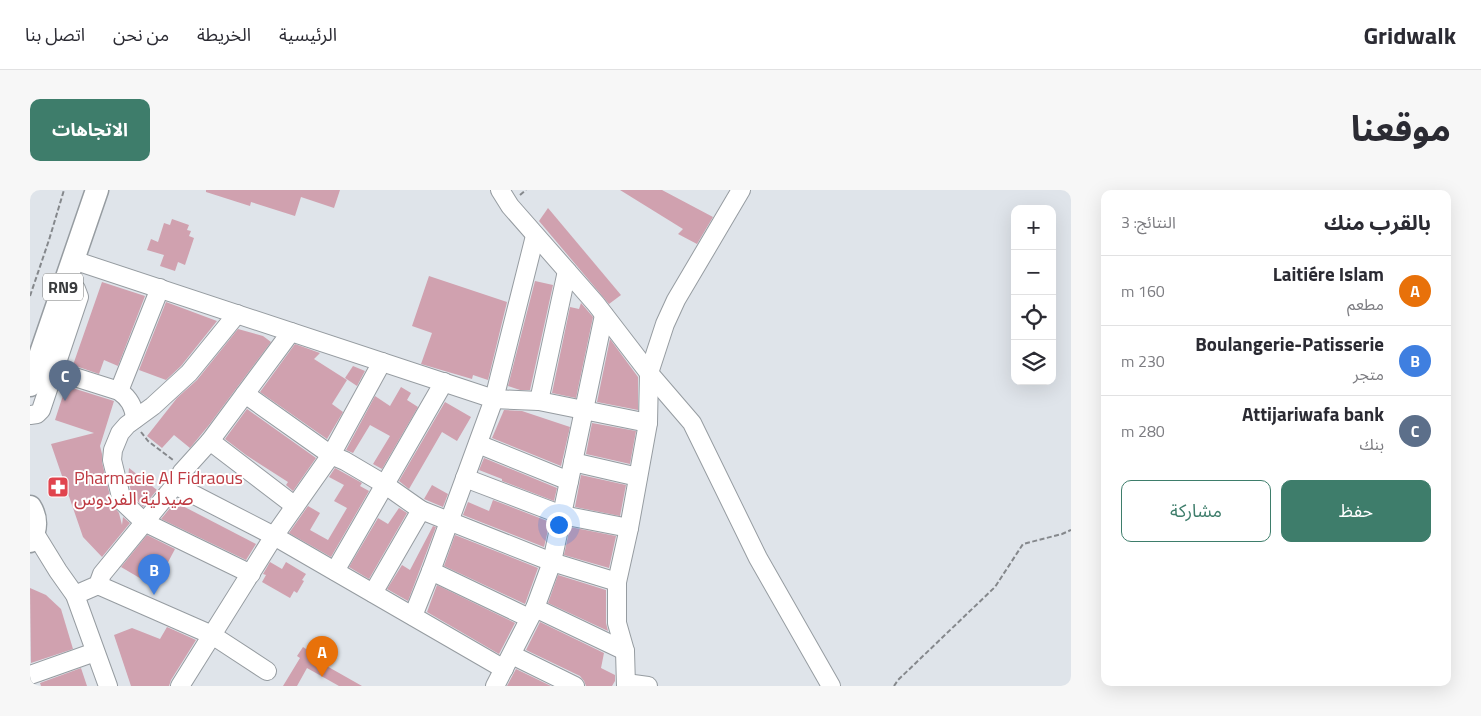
<!DOCTYPE html>
<html lang="ar">
<meta charset="utf-8">
<style>
body{margin:0;font-family:"Titillium Web","Noto Sans Arabic",sans-serif;background:#f7f7f7;color:#2b2b33;direction:rtl}
.controls{position:absolute;right:15px;top:15px;display:grid;overflow:hidden;border-radius:10px;box-shadow:0 5px 20px #0002}
.controls button{width:45px;height:45px;display:grid;place-items:center;padding:0;border:0;border-bottom:1px solid #e1e1e2;background:#fff;color:#2b2b33;font:25px sans-serif}
.you{position:absolute;left:528px;top:334px;width:18px;height:18px;margin:-12px;border:4px solid #fff;border-radius:50%;background:#1a73e8;box-shadow:0 0 0 8px #1a73e833}
.badge{display:grid;place-items:center;width:32px;height:32px;border-radius:50%;background:#3e7d6b;color:#fff;font-size:16px;font-weight:700}
.pin{position:absolute;translate:-50% -41px;filter:drop-shadow(0 1px 2px #0008)}
.pin::after{content:'';position:absolute;top:26px;width:18px;height:15px;background:inherit;clip-path:polygon(0 0,100% 0,50% 100%)}
.list{margin:0;padding:0;list-style:none}
h2{display:flex;justify-content:space-between;align-items:center;height:65px;margin:0;padding:0 20px;font-size:21px}
h2 small{font-size:16px;font-weight:400;color:#7c7c81}
.list li{display:grid;grid-template-columns:32px 1fr auto;gap:15px;align-items:center;box-sizing:border-box;height:70px;padding:0 20px;border-top:1px solid #e1e1e2}
.list b{display:block;font-size:19px;white-space:nowrap}
.list p{margin:0;font-size:16px;white-space:nowrap;color:#7c7c81}
.list em{font-size:16px;font-style:normal;color:#7c7c81}
.actions{display:flex;gap:10px;padding:15px 20px}
.actions a{flex:1;padding:11px 0;border:1px solid #3e7d6b;border-radius:10px;text-align:center;font-size:18px;color:#3e7d6b}
.actions .main{background:#3e7d6b;color:#fff}
.icon{flex:none;width:28px;height:28px;fill:none;stroke:currentColor;stroke-width:2;stroke-linecap:round;stroke-linejoin:round}
.map{position:relative;flex:none;width:1041px;height:496px;overflow:hidden;direction:ltr;border-radius:10px}
header{display:flex;align-items:center;gap:30px;box-sizing:border-box;height:70px;padding:0 25px;background:#fff;border-bottom:1px solid #e1e1e2}
header strong{font-size:24px}
nav{display:flex;gap:28px;margin-inline-start:auto;font-size:18px}
.intro{display:flex;align-items:center;justify-content:space-between;box-sizing:border-box;height:120px;padding:0 30px}
h1{margin:0;font-size:35px}
.button{padding:12px 22px;border-radius:10px;background:#3e7d6b;color:#fff;font-size:18px;font-weight:700}
main{display:flex;gap:30px;padding:0 30px}
aside{flex:1;background:#fff;border-radius:10px;box-shadow:0 5px 20px #0002}
.map>svg:first-child{display:block}
</style>
<header>
<strong>Gridwalk</strong>
<nav><a>الرئيسية</a><a>الخريطة</a><a>من نحن</a><a>اتصل بنا</a></nav>
</header>
<div class="intro"><h1>موقعنا</h1><a class="button">الاتجاهات</a></div>
<main>
<aside>
<h2>بالقرب منك<small>النتائج: 3</small></h2>
<ul class="list">
<li><span class="badge" style="background:#e8710a">A</span><div><b>Laitiére Islam</b><p>مطعم</p></div><em>160 m</em></li>
<li><span class="badge" style="background:#3f7fe0">B</span><div><b>Boulangerie-Patisserie</b><p>متجر</p></div><em>230 m</em></li>
<li><span class="badge" style="background:#5c6f8a">C</span><div><b>Attijariwafa bank</b><p>بنك</p></div><em>280 m</em></li>
</ul>
<div class="actions"><a class="main">حفظ</a><a>مشاركة</a></div>
</aside>
<div class="map">
<svg width="1041" height="496" viewBox="0 0 1041 496">
<rect width="100%" height="100%" fill="#dfe4ea"/>
<g fill="#d0a1af">
<path d="M176 0H310L304 18 271 7 265 26 221 12 220 16 176 2Z"/>
<path d="M590 0H632L683 27 667 54 648 44 653 39Z"/>
<path d="M518 18 591 105 579 114 509 31Z"/>
<path d="M142 29 159 35 157 40 161 41 159 46 164 48 155 75 148 72 145 81 130 76 134 65 117 60 121 49 128 52 134 33 140 35Z"/>
<path d="M399 86 477 112 458 190 443 185 442 189 391 174 402 143 382 136Z"/>
<path d="M505 91 523 95 500 200H490L478 196Z"/>
<path d="M72 92 115 106 88 176 74 170 69 184 43 175Z"/>
<path d="M136 112 187 131 151 176 136 190 109 180Z"/>
<path d="M551 113 563 127 546 208 522 203 540 117 549 119Z"/>
<path d="M208 139 233 146 241 152 179 235 160 258 144 245 132 258 117 246 147 208 167 190Z"/>
<path d="M580 149 608 187V220L567 212Z"/>
<path d="M265 154 290 163 284 169 317 190 302 214 313 222 297 249 230 202Z"/>
<path d="M323 176 335 181 327 196 315 188Z"/>
<path d="M36 196 84 211 70 256 72 264V272L82 314 89 323 92 335 93 327 100 333 72 367 53 347 21 254 64 243 25 230Z"/>
<path d="M371 197 381 203 377 210 388 217 352 279 343 274 360 246 340 235 323 263 316 260 345 206 360 216Z"/>
<path d="M415 212 441 227 427 251 412 242 379 299 369 291Z"/>
<path d="M217 219 286 268 263 301 256 295 258 292 216 265 195 249Z"/>
<path d="M474 220 492 221 540 237 531 276 462 248Z"/>
<path d="M562 233 606 241 600 274 556 264Z"/>
<path d="M454 268 527 298 524 311 472 291V289L449 280Z"/>
<path d="M99 278 127 300 113 317 102 305 98 290Z"/>
<path d="M305 278 332 293 330 296 339 301 301 367 259 343 278 316 290 323 280 340 298 350 317 318 304 311 314 295 299 287Z"/>
<path d="M551 285 596 295 590 326 545 317Z"/>
<path d="M402 295 418 304 413 317 394 309Z"/>
<path d="M463 310 520 332 514 357 433 325 438 312 459 321Z"/>
<path d="M145 312 226 354 216 370 131 329Z"/>
<path d="M369 318 377 323 339 389 319 377 348 328 358 334Z"/>
<path d="M403 336 406 337 378 411 357 399 372 375 380 380Z"/>
<path d="M540 337 586 346 579 378 534 365Z"/>
<path d="M117 345 145 359 125 397 91 377Z"/>
<path d="M425 345 508 378 495 414 414 376Z"/>
<path d="M240 372 252 379 256 372 276 384 272 390 274 391 267 403 264 401 260 408 232 392 236 385 233 384Z"/>
<path d="M528 385 576 400V433L578 441 518 413Z"/>
<path d="M407 395 485 433 469 464 397 422Z"/>
<path d="M0 398 16 405 31 419 43 459 1 473Z"/>
<path d="M510 432 574 463 571 478 585 485V491L582 496H556L554 491 550 486 496 460Z"/>
<path d="M137 437 166 450 141 490 139 496H101L84 445 102 438 130 449Z"/>
<path d="M273 457 282 463 279 466 332 496H309L277 478 267 496H253L270 468 267 466Z"/>
<path d="M51 478 57 496H11L10 493Z"/>
<path d="M486 479 521 496H477Z"/>
</g>
<g fill="none" stroke-linecap="round" stroke-linejoin="round">
<g stroke="#969ca1" stroke-width="20">
<g id="minor">
<path d="M470 0 480 16 566 114 619 183 662 233 728 368 801 496"/>
<path d="M43 70 464 209 509 211 618 233"/>
<path d="M207 124 159 183 123 216 97 235 90 243 83 260 82 270 92 311 114 332 221 384"/>
<path d="M13 177 89 201C99 208 104 216 105 229"/>
<path d="M89 201 130 98"/>
<path d="M215 204 301 265 315 271 354 294 391 320 522 372 587 392"/>
<path d="M509 211 537 81"/>
<path d="M0 225 7 224 11 220 49 107 46 99 33 95"/>
<path d="M180 251 265 316"/>
<path d="M448 254 539 291"/>
<path d="M543 272 608 287"/>
<path d="M435 288 532 325 599 338"/>
<path d="M145 295 244 346 474 479"/>
<path d="M4 342 28 381 45 405 78 496"/>
<path d="M305 381 414 192"/>
<path d="M401 381 499 428"/>
<path d="M68 395 182 445 237 481"/>
<path d="M343 403 391 320"/>
<path d="M45 405 68 395 72 384 145 295 152 282 180 251 261 142"/>
<path d="M505 418 595 461"/>
<path d="M383 426 401 381 464 209 505 46"/>
<path d="M482 465 545 496"/>
<path d="M0 485 65 462"/>
<path d="M596 493 618 496"/>
<path d="M150 496 244 346 301 265 352 172"/>
<path d="M465 496 505 418 522 372 574 125"/>
<path d="M596 496 595 461 587 433V392L599 338 618 233 619 183 635 134 646 110 711 0"/>
</g>
</g>
<g stroke="#969ca1" stroke-width="25">
<g id="major">
<path d="M0 195 67 0"/>
<path d="M0 317C7 328 6 340 0 351"/>
</g>
</g>
<g stroke="#85888c" stroke-width="2" stroke-dasharray="5 2.5" stroke-linecap="butt">
<path d="M490 5 496 0"/>
<path d="M0 106 19 50 34 0"/>
<path d="M111 242 118 251 143 270"/>
<path d="M864 496 868 490 965 397 993 354 1032 344 1041 340"/>
</g>
<use href="#minor" stroke="#fff" stroke-width="18"/>
<use href="#major" stroke="#fff" stroke-width="22"/>
</g>
<defs>
<g id="pharmacy-square" transform="scale(1.125)"><rect x="-9" y="-9" width="18" height="18" rx="4" fill="#e0444e" stroke="#fff"/><path d="M-2-6h4v4h4v4h-4v4h-4v-4h-4v-4h4Z" fill="#fff"/></g>
</defs>
<g fill-rule="evenodd">
<use href="#pharmacy-square" x="28" y="297"/>
</g>
<g text-anchor="middle" dominant-baseline="central" stroke-width="4" stroke-linejoin="round" paint-order="stroke">
<rect fill="#fff" stroke="#747677" stroke-width="1" x="13" y="83.5" width="40" height="27" rx="4"/>
<g font-size="16" font-weight="bold" fill="#393b3d">
<text x="33" y="97">RN9</text>
</g>
<g font-size="18" fill="#be3a42" stroke="#fff" text-anchor="start">
<text x="44" y="287">Pharmacie Al Fidraous<tspan x="44" dy="21">صيدلية الفردوس</tspan></text>
</g>
</g>
</svg>
<div class="controls">
<button>+</button>
<button>−</button>
<button><svg class="icon" aria-label="locate" viewBox="0 0 24 24"><circle cx="12" cy="12" r="6"/><path d="M12 2v4M12 18v4M2 12h4M18 12h4"/></svg></button>
<button><svg class="icon" aria-label="layers" viewBox="0 0 24 24"><path d="M12 4l9 5-9 5-9-5zM3 14l9 5 9-5"/></svg></button>
</div>
<div class="you"></div>
<div class="pin badge" style="left:292px;top:487px;background:#e8710a">A</div>
<div class="pin badge" style="left:124px;top:405px;background:#3f7fe0">B</div>
<div class="pin badge" style="left:35px;top:211px;background:#5c6f8a">C</div>
</div>
</main>
